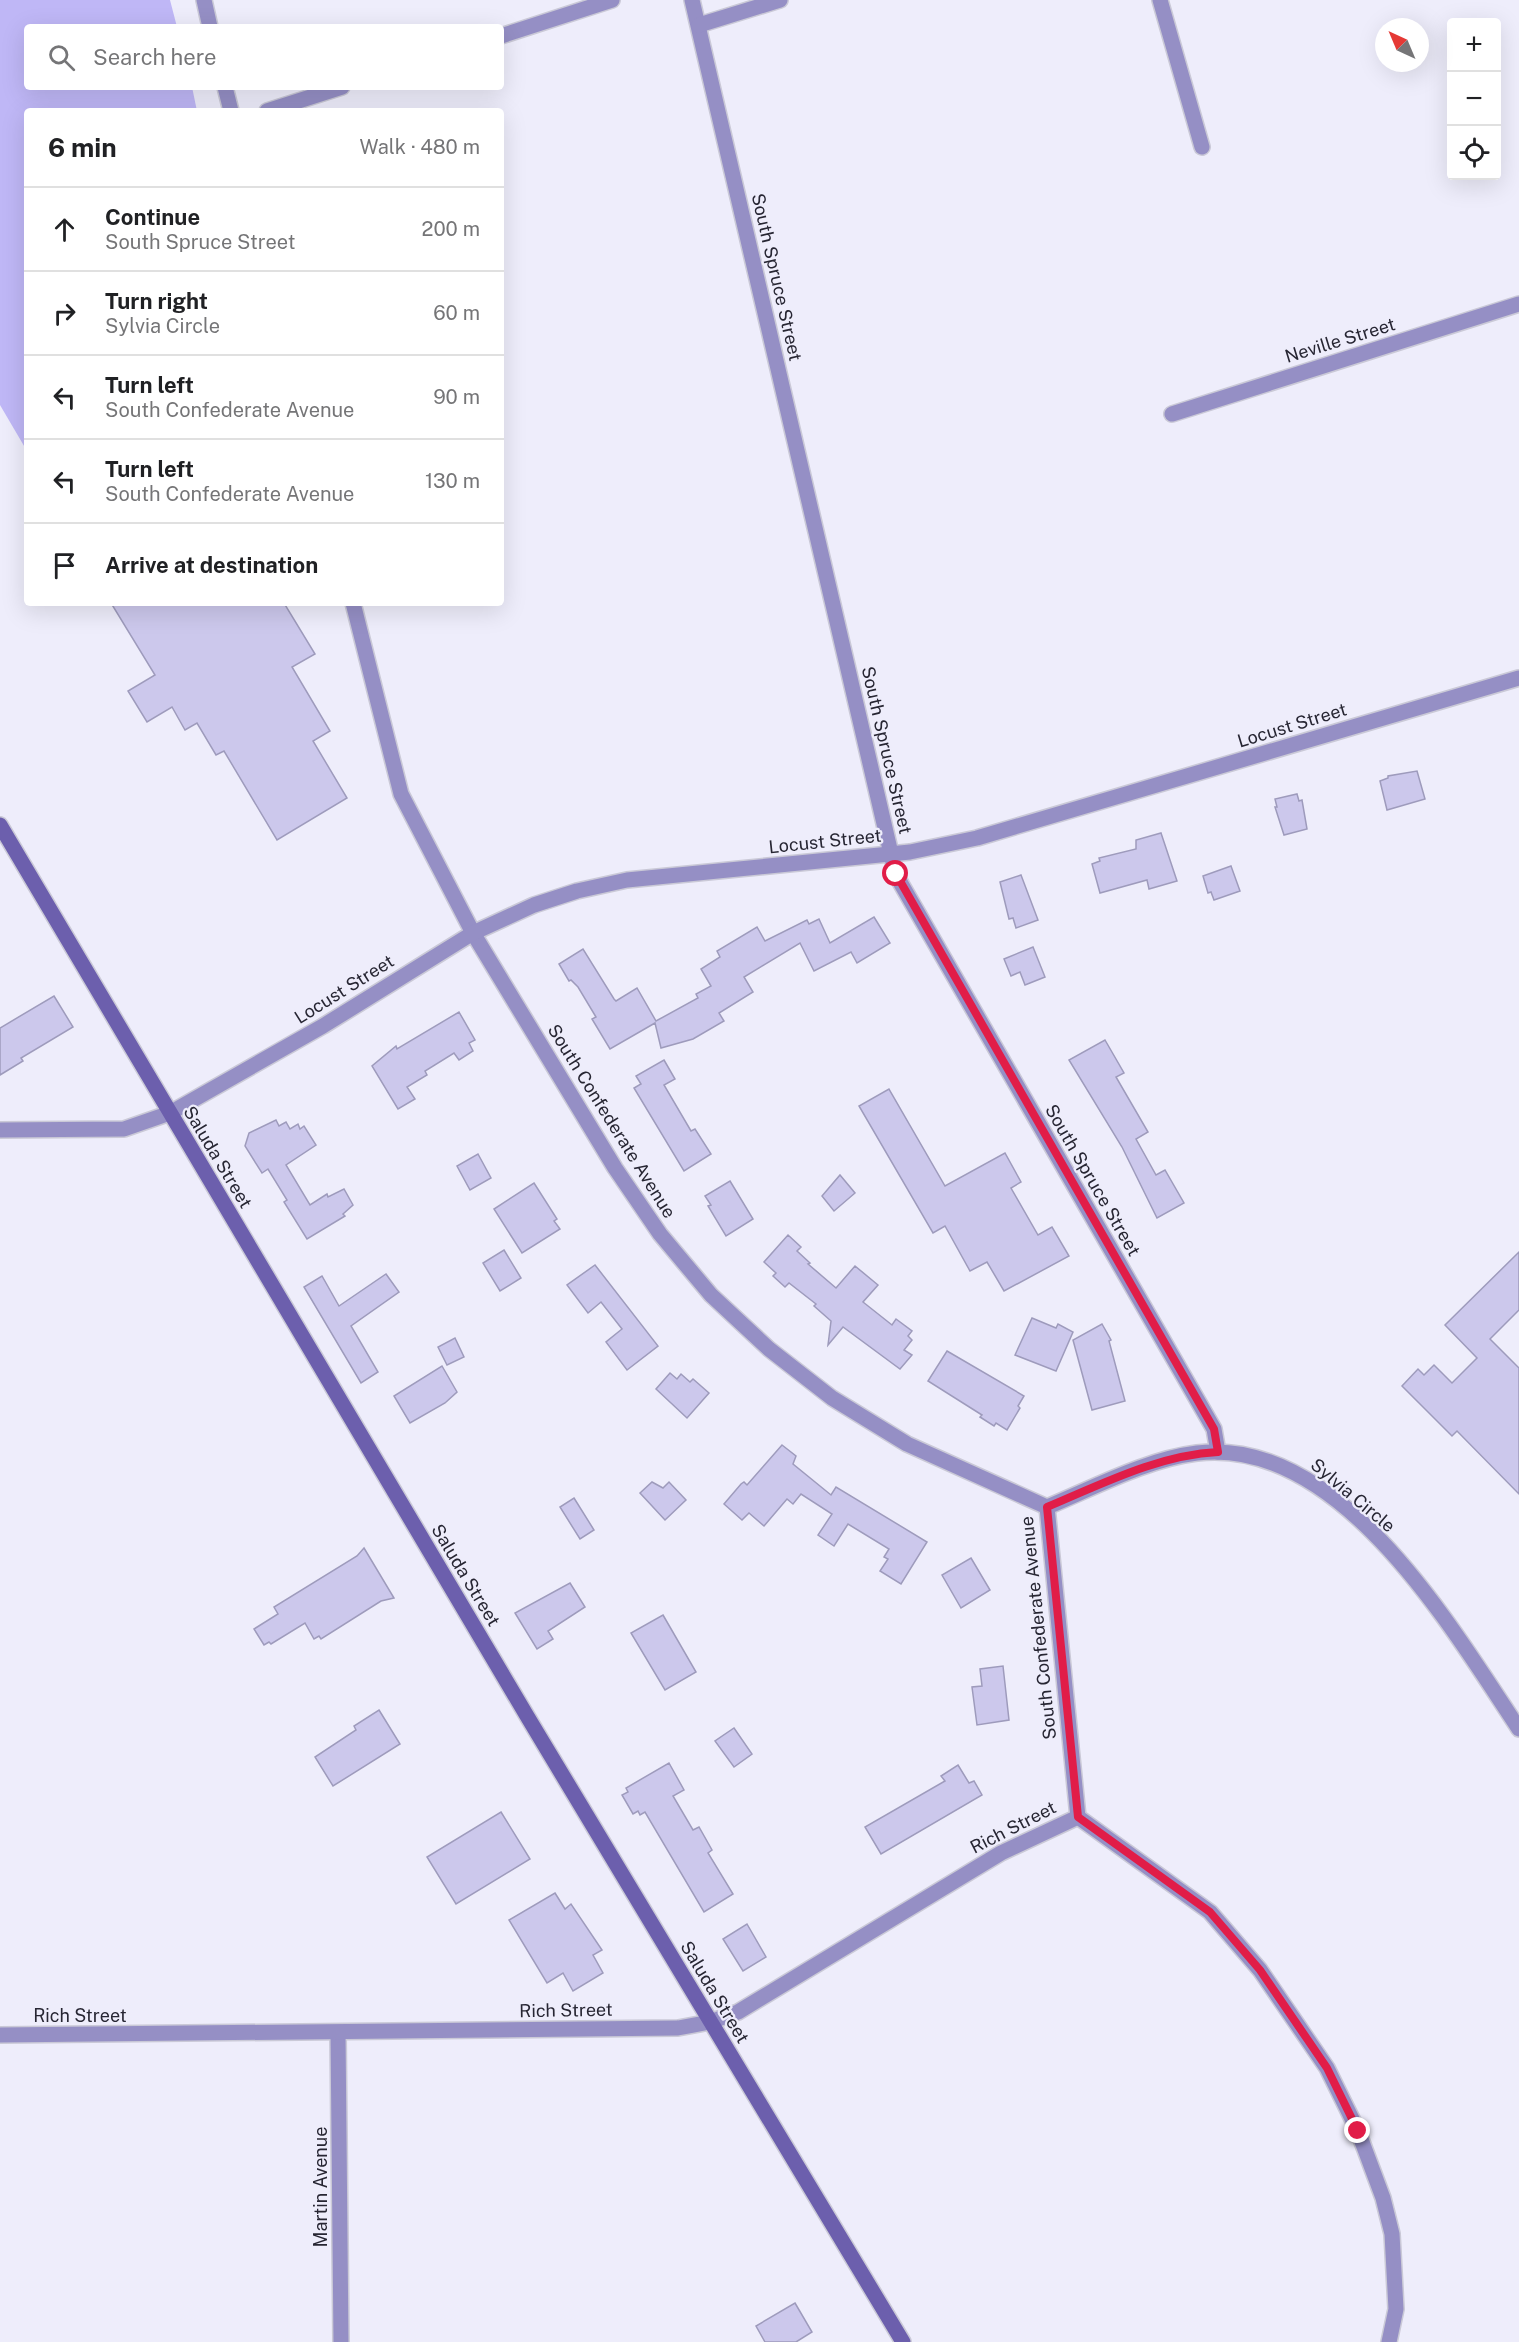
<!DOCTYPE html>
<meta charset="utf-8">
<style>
body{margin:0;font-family:"Public Sans",sans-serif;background:#f6f6f6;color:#202124}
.controls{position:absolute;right:18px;top:18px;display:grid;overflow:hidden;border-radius:6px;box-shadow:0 6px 24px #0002}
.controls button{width:54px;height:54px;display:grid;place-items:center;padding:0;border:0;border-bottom:2px solid #e0e0e0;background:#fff;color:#202124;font:30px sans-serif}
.compass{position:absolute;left:1375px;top:18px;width:54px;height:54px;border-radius:50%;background:#fff;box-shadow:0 6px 24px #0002;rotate:316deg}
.stop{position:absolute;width:18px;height:18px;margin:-14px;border:4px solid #e11d48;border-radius:50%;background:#fff}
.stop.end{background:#e11d48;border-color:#fff;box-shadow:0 2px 6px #0008}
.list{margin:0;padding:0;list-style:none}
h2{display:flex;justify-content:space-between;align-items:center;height:78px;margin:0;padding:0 24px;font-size:26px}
h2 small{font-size:20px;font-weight:400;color:#757577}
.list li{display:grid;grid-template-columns:39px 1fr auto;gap:18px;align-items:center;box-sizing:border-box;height:84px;padding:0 24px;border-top:2px solid #e0e0e0}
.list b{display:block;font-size:22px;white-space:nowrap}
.list p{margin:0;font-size:20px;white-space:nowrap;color:#757577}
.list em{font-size:20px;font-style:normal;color:#757577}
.icon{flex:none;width:33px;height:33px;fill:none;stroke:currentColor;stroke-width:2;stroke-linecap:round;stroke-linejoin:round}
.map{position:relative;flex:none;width:1519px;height:2342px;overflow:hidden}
.search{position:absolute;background:#fff;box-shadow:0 6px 24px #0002;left:24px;top:24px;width:480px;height:66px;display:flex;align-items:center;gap:15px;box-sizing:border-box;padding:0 21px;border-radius:6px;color:#757577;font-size:22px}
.panel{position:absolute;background:#fff;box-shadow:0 6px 24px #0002;left:24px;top:108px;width:480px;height:498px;border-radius:6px}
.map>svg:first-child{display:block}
</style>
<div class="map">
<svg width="1519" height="2342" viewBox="0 0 1519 2342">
<rect width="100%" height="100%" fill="#eeedfb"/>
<path fill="#bfb7f6" d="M0 0H170L177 27H27V87H192L197 111H27V451L0 405Z"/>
<g fill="#ccc8ec" stroke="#9e9bbc" stroke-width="1.5">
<path d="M111 603H284L315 654 292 667 330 731 313 741 347 798 277 840 224 751 216 755 197 723 185 730 172 707 147 722 128 691 155 675Z"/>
<path d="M1417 771 1425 799 1387 810 1380 781 1388 778V776Z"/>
<path d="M1297 794 1299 801 1302 800 1307 829 1284 835 1275 807H1277L1275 799Z"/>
<path d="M1161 833 1177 881 1149 889 1147 880 1100 893 1092 864 1100 861 1099 858 1136 849V840Z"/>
<path d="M1231 866 1240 891 1214 900 1211 892 1208 893 1203 876Z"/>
<path d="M1021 875 1038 920 1016 928 1013 918 1009 919 1000 882Z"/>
<path d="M874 917 890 943 857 963 851 952 814 971 800 943 744 977 753 992 719 1013 724 1021 693 1039 661 1048 655 1023 610 1049 592 1019 596 1017 578 987 571 980 569 981 559 964 583 949 614 999 616 1001 637 988 656 1021 698 998 696 994 711 986 701 969 720 957 717 951 757 927 765 941 807 920 809 924 819 919 830 943Z"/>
<path d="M1033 947 1045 977 1025 985 1020 972 1011 976 1004 959Z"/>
<path d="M54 996 73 1027 21 1058 23 1061 0 1075V1028Z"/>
<path d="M459 1012 475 1040 469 1043 473 1051 459 1060 454 1053 425 1071 427 1075 407 1087 415 1099 398 1109 372 1066 396 1046 397 1049Z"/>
<path d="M1105 1040 1124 1073 1116 1077 1148 1132 1136 1139 1156 1175 1165 1170 1184 1203 1157 1218 1122 1147 1069 1060Z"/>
<path d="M664 1060 675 1079 664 1085 691 1131 695 1129 711 1154 684 1171 634 1088 641 1084 636 1076Z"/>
<path d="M889 1089 945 1186 1005 1153 1021 1182 1011 1188 1038 1235 1052 1227 1069 1256 1004 1291 987 1262 970 1271 945 1226 933 1233 859 1106Z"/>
<path d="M276 1120 279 1126 286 1122 290 1129 298 1124 300 1129 304 1126 316 1145 286 1165 310 1205 327 1194 328 1197 344 1189 353 1205 343 1214 345 1216 307 1239 284 1202 287 1200 268 1169 262 1173 245 1146 249 1133Z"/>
<path d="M478 1154 491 1178 470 1190 457 1166Z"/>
<path d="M840 1175 855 1193 834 1211 822 1196Z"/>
<path d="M730 1181 753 1219 726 1236 708 1206 711 1205 705 1196Z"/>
<path d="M534 1183 557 1219 554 1221 560 1229 522 1253 494 1209Z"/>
<path d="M788 1235 801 1247 797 1251 810 1263 808 1264 836 1288 855 1266 878 1285 863 1302 892 1325 896 1319 912 1331 908 1336 912 1340 904 1350 912 1355 900 1369 843 1327 828 1345 831 1321 814 1306 816 1304 789 1283 785 1287 773 1276 776 1273 764 1262Z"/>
<path d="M504 1250 521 1278 500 1291 483 1263Z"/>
<path d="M1519 1252V1310L1490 1339 1519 1368V1494L1457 1431 1452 1436 1402 1386 1418 1369 1424 1375 1434 1365 1452 1383 1477 1358 1445 1325Z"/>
<path d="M595 1265 658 1346 627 1370 606 1342 622 1329 601 1302 588 1313 567 1285Z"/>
<path d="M386 1274 399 1292 351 1326 378 1372 361 1383 304 1287 322 1276 339 1306Z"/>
<path d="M1032 1318 1056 1328 1058 1324 1073 1332 1056 1371 1015 1355Z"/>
<path d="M1102 1324 1111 1340 1109 1341 1125 1401 1092 1410 1073 1340Z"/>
<path d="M455 1338 464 1357 447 1365 438 1347Z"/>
<path d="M947 1351 1024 1396 1018 1406 1020 1408 1007 1430 996 1423 994 1426 980 1417 982 1415 928 1381Z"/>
<path d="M442 1366 457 1392 445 1403 410 1423 394 1396Z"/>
<path d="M670 1373 677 1379 681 1374 690 1382 693 1379 709 1393 687 1418 656 1389Z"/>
<path d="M782 1445 796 1456 793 1464 831 1495 836 1487 927 1542 901 1584 880 1571 888 1559 884 1557 889 1549 848 1524 834 1546 818 1535 832 1514 801 1494 793 1504 787 1499 764 1526 749 1513 742 1520 724 1504 741 1484 744 1482 747 1485Z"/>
<path d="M652 1482 663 1488 669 1482 686 1500 665 1520 640 1493Z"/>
<path d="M574 1498 594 1530 580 1539 560 1507Z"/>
<path d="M364 1548 394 1598 381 1601 321 1639 319 1636 314 1639 305 1623 271 1644 269 1642 264 1645 254 1629 278 1614 274 1607 357 1556Z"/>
<path d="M971 1558 990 1590 961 1608 942 1575Z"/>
<path d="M570 1583 585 1607 548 1631 553 1639 537 1649 515 1613Z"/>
<path d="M663 1615 696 1672 665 1690 631 1633Z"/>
<path d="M1003 1666 1009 1720 977 1725 972 1687 982 1686 980 1669Z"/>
<path d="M379 1710 400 1744 333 1786 315 1757 356 1730 354 1726Z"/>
<path d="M734 1728 752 1754 734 1767 715 1741Z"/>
<path d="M669 1763 684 1790 673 1796 693 1830 699 1827 712 1850 708 1853 733 1894 704 1912 645 1812 640 1815 638 1811 633 1814 622 1795 628 1792 626 1788Z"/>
<path d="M958 1765 969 1783 974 1781 982 1795 881 1854 865 1827 945 1781 941 1776Z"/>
<path d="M501 1812 530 1859 456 1904 427 1857Z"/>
<path d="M555 1893 565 1909 571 1904 602 1950 593 1955 603 1973 573 1991 563 1973 547 1983 509 1920Z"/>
<path d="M747 1924 766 1957 743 1971 723 1939Z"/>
<path d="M795 2303 812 2332 796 2342H765L756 2326Z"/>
</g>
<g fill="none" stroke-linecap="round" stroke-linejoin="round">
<g stroke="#cac9d7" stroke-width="18">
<g id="minor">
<path d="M204 0 210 27"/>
<path d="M692 0 896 875 1214 1429 1218 1452"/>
<path d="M1160 0 1202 147"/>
<path d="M699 25 780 0"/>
<path d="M501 36 612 0"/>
<path d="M225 87 231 111"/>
<path d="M267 111 342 87"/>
<path d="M1172 414 1519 304"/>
<path d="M353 603 401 794 473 933 615 1168 660 1234 711 1295 769 1349 832 1398 907 1444 1047 1507"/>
<path d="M0 1130 124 1129 170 1113 323 1026 473 933 534 905 577 891 627 880 910 852 977 838 1519 678"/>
<path d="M1047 1507 1078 1817 1210 1912 1260 1970 1327 2068 1358 2131 1383 2198 1392 2234 1396 2309 1389 2342"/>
<path d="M1047 1507C1093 1488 1147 1459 1197 1453 1340 1436 1451 1627 1519 1729"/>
<path d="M338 2033 341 2342"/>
<path d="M0 2035 678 2028 710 2022 738 2012 1001 1853 1078 1817"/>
</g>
</g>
<g stroke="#cac9d7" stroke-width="18">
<path id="secondary" d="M0 825 527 1716 903 2342"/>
</g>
<use href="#minor" stroke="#958fc5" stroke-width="15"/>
<use href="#secondary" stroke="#6c5fad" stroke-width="15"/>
</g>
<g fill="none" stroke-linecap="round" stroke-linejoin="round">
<path stroke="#e11d48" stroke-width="8" d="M896 874 1214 1429 1218 1452C1158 1455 1102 1484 1047 1507L1078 1817 1210 1912 1260 1970 1327 2068 1358 2131"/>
</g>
<g text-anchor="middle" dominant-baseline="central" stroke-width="4.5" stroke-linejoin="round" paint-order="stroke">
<g font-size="18" fill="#272633" stroke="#eeedfb">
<text transform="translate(777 277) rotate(77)">South Spruce Street</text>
<text transform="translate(1340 340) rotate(-17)">Neville Street</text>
<text transform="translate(1292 725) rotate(-17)">Locust Street</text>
<text transform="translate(887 750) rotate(77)">South Spruce Street</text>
<text transform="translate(825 841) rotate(-6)">Locust Street</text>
<text transform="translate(344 989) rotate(-32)">Locust Street</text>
<text transform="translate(612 1121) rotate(58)">South Confederate Avenue</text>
<text transform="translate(218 1157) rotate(59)">Saluda Street</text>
<text transform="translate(1093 1180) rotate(60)">South Spruce Street</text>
<text transform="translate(1353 1495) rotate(40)">Sylvia Circle</text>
<text transform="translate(466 1575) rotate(59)">Saluda Street</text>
<text transform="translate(1038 1628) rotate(-96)">South Confederate Avenue</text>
<text transform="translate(1013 1827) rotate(-27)">Rich Street</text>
<text transform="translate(715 1992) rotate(59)">Saluda Street</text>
<text transform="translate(566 2010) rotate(-1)">Rich Street</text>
<text x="80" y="2015">Rich Street</text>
<text transform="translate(320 2187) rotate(-90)">Martin Avenue</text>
</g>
</g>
</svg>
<div class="controls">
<button>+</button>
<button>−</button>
<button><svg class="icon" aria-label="locate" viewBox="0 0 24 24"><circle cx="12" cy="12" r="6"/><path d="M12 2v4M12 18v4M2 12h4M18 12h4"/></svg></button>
</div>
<svg class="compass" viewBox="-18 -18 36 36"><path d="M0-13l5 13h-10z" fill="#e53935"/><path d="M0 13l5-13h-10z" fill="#757577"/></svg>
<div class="stop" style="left:896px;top:874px"></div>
<div class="stop end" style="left:1358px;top:2131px"></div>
<div class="search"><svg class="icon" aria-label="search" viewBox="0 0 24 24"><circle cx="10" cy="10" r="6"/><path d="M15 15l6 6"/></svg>Search here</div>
<section class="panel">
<h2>6 min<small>Walk · 480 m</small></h2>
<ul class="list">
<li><svg class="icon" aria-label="ahead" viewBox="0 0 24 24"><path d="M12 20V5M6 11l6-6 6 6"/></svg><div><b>Continue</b><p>South Spruce Street</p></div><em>200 m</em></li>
<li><svg class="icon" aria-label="right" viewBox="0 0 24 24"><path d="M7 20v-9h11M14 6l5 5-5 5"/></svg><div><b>Turn right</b><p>Sylvia Circle</p></div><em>60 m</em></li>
<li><svg class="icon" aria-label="left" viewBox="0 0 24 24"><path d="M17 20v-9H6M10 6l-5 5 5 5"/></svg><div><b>Turn left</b><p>South Confederate Avenue</p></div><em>90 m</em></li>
<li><svg class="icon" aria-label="left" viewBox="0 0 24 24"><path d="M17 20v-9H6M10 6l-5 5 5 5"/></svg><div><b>Turn left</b><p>South Confederate Avenue</p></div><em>130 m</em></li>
<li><svg class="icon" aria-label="arrive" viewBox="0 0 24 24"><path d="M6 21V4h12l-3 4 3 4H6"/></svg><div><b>Arrive at destination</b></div></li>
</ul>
</section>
</div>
